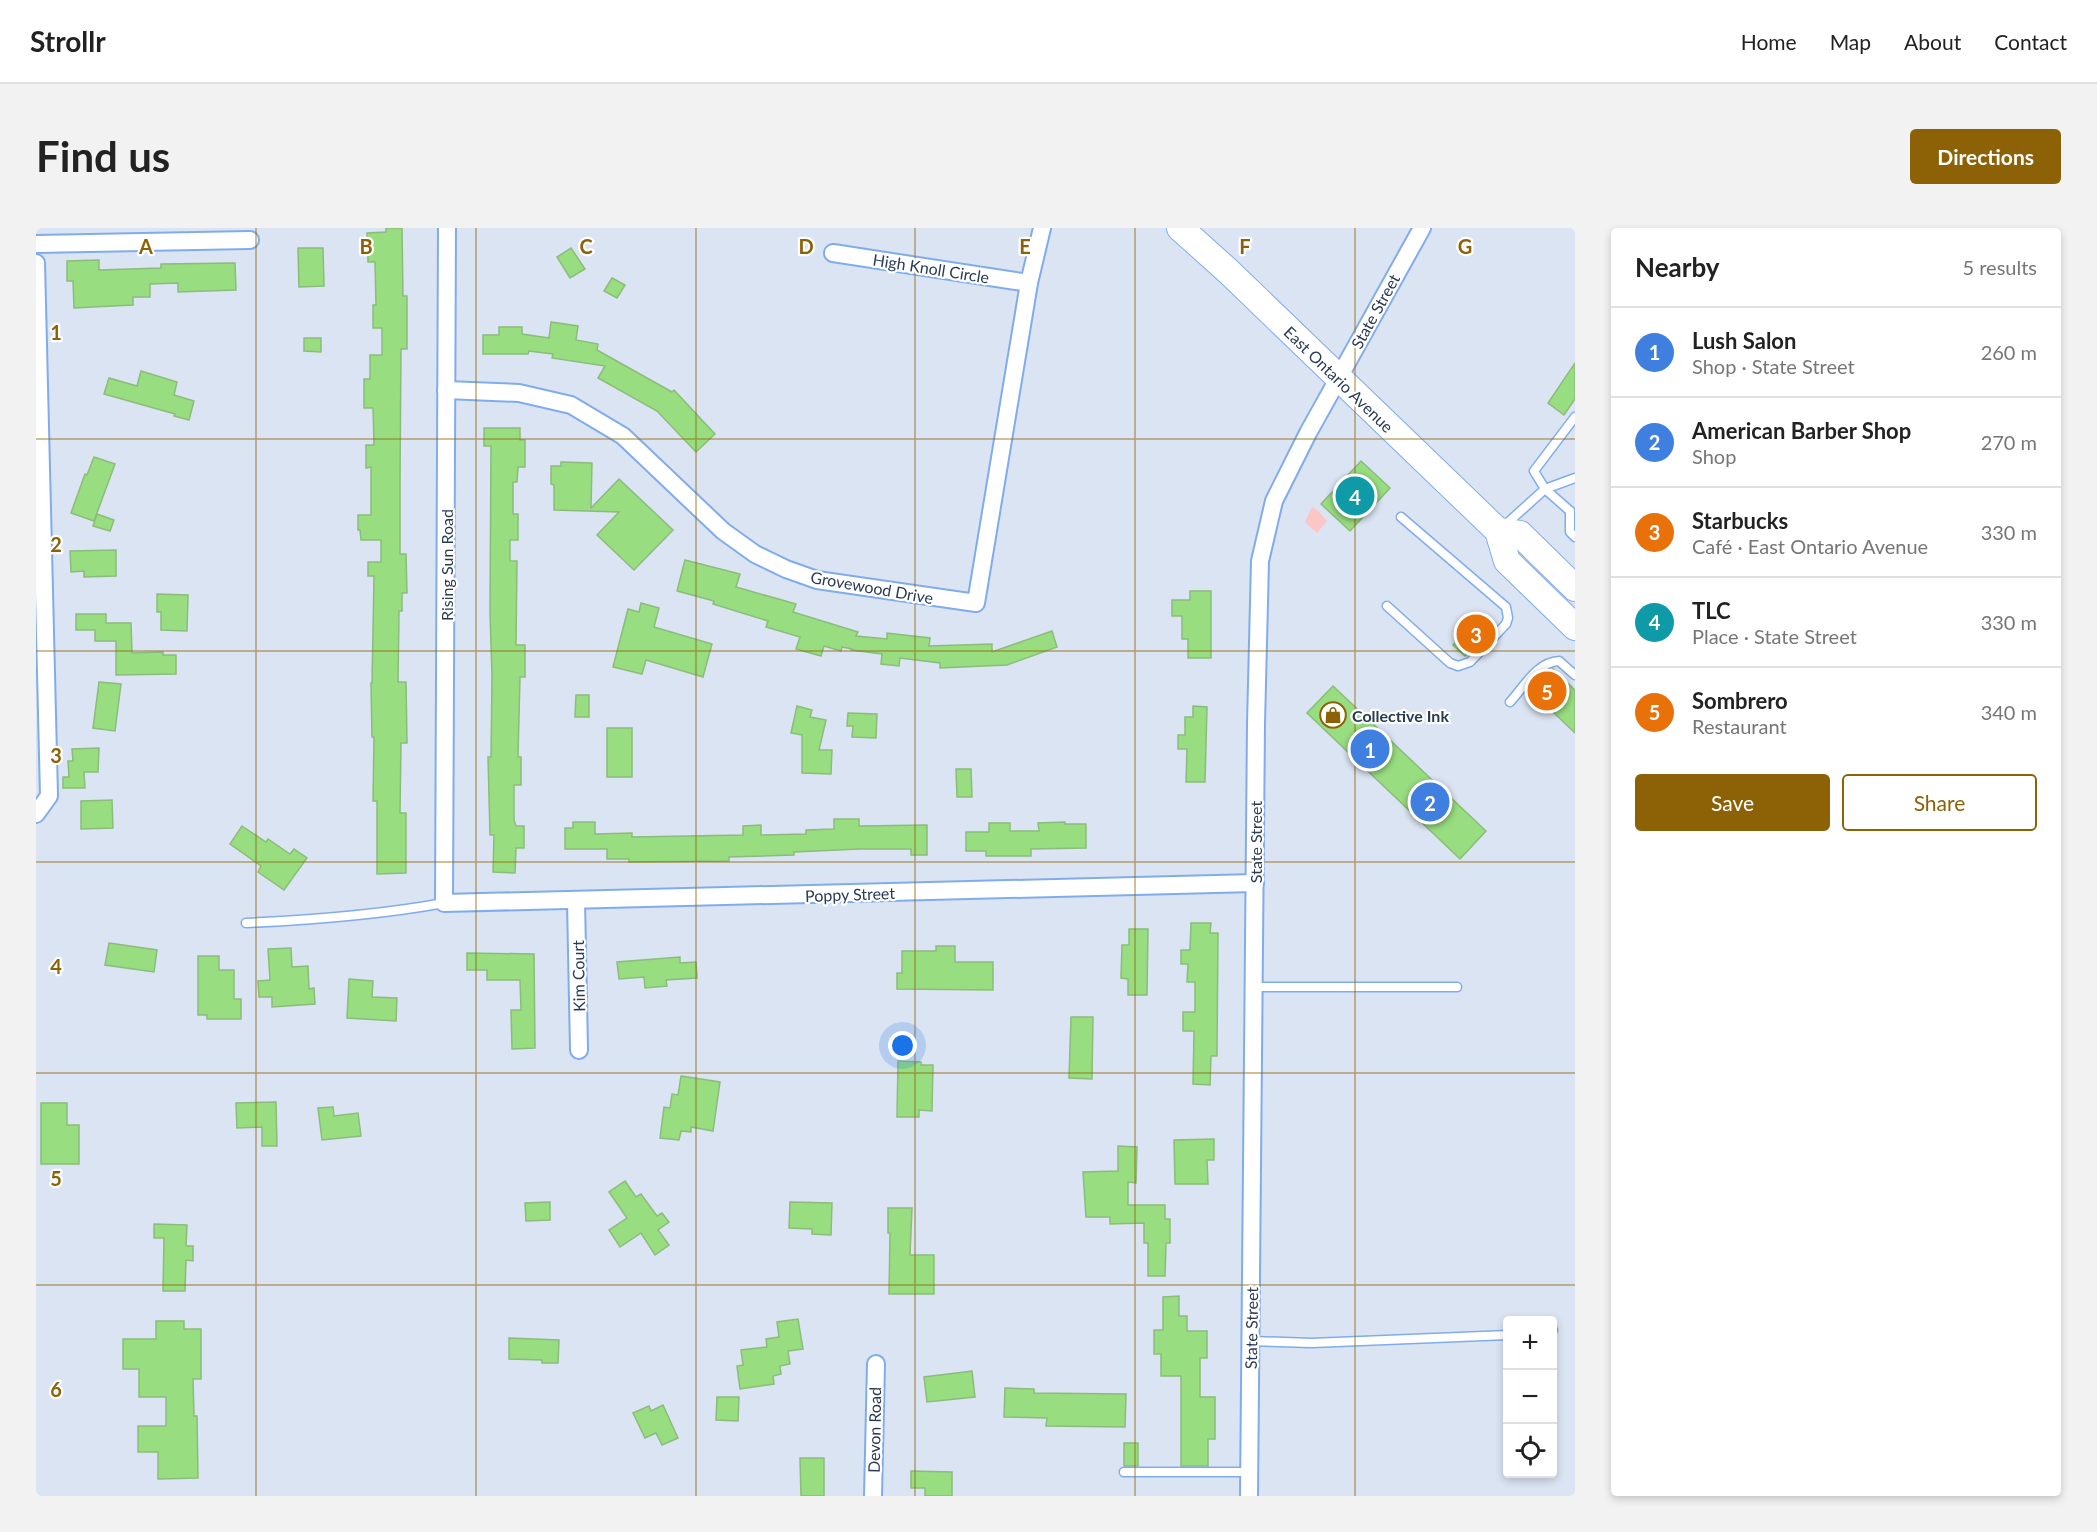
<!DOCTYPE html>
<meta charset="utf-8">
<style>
body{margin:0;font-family:Lato,sans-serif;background:#f2f2f2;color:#222}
.controls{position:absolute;right:18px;bottom:18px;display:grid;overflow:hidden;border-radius:6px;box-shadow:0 3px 9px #0003}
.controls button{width:54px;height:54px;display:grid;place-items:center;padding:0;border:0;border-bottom:2px solid #e0e0e0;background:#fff;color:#222;font:30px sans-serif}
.you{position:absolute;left:867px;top:818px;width:21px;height:21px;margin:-15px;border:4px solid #fff;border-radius:50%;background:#1a73e8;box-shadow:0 0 0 9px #1a73e833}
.badge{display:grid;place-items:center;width:39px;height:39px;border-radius:50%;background:#8d6206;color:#fff;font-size:20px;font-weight:700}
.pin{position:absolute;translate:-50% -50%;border:3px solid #fff;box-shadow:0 2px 6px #0006}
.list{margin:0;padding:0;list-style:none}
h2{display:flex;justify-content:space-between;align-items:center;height:78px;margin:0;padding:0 24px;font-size:26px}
h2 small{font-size:20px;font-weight:400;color:#767676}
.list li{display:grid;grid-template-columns:39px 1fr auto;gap:18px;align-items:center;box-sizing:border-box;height:90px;padding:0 24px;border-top:2px solid #e0e0e0}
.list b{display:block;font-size:22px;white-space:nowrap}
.list p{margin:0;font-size:20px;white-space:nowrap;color:#767676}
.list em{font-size:20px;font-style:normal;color:#767676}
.actions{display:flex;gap:12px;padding:18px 24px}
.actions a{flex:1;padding:14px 0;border:2px solid #8d6206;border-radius:6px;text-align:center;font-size:21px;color:#8d6206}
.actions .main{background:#8d6206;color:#fff}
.icon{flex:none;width:33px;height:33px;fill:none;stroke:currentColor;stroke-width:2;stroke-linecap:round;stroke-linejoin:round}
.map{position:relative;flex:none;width:1539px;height:1268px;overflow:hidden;border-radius:6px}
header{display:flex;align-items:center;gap:36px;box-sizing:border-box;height:84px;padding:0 30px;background:#fff;border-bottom:2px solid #e0e0e0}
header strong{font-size:28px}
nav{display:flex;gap:33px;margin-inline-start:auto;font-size:21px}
.intro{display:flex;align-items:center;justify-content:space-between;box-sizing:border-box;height:144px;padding:0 36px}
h1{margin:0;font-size:42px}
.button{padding:15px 27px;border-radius:6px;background:#8d6206;color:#fff;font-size:21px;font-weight:700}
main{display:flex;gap:36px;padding:0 36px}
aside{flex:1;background:#fff;border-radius:6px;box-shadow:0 3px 9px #0003}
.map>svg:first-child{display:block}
</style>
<header>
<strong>Strollr</strong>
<nav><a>Home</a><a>Map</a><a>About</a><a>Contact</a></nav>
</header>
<div class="intro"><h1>Find us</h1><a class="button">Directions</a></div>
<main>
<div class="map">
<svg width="1539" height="1268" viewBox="0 0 1539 1268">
<rect width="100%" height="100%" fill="#dbe4f2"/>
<path fill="#fbc6c6" d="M1276 279 1281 282 1291 293 1281 305 1269 294Z"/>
<g fill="#98dd80" stroke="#8bbc7b" stroke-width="1.5">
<path d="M350 0H366L367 68H371V121H365L364 253V326H370L371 365H366V383H363L362 454H370L371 515H365L364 585H370V645L341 646V573H337L338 509H336L335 455H336L338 348H332V334H345V312H325L324 302H322V287H335V239L330 240V217H338L337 180H328V151H334V127H346V100H337V77H340L339 34H332L331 5 350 4Z"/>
<path d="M262 20H287L288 58 263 59Z"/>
<path d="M535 20 549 41 534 50 521 29Z"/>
<path d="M63 32V42L125 40V36L199 35 200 62 142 64V55L114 56V69H97V77L38 80 37 53H31V33Z"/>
<path d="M576 50 589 57 581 70 568 63Z"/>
<path d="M515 94 542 98 540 112 562 116 561 122 636 164 638 162 679 206 660 224 621 183 562 150 569 138 516 130 517 126 493 123 492 126H447V107H463V99H486V106L513 110Z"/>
<path d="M268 110H285V124L268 123Z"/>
<path d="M1539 135V171L1528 187 1512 175Z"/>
<path d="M105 143 141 154 138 167 158 173 153 192 138 188 139 186 68 166 73 150 101 158Z"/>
<path d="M448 200H484V212H489V239H482L481 254H477V286H482V312H474V333H481L480 417H489V449H484L482 529H485V557H478V592L480 598H488V620H480L479 645 457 644 458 607H454L452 529H455L456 449 454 384 455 218H448Z"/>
<path d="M58 229 79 236 58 293 35 285 49 246 51 247Z"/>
<path d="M1325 233 1354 260 1314 303 1285 276Z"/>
<path d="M525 234 556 235 555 280 583 251 637 302 598 342 561 307 583 284 518 282V257L515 256V238H525Z"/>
<path d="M61 286 78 292 74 303 57 298Z"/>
<path d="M80 322V348L48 349V343L35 344 34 323Z"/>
<path d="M649 332 704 346 700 359 760 376 757 384 822 404 820 408 851 411V405L894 410 893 418 956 416V424L1016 403 1021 419 971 437 904 440V435L864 430 863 438 845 436 846 426 815 422 816 421 806 419 805 423 788 418 785 428 760 421 764 409 730 399 732 393 677 376 678 373 641 363Z"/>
<path d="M1154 363H1175V430H1152V411H1146V388H1136V372H1154Z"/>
<path d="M121 366 152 367 151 403 125 402V384H121Z"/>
<path d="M605 375 623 380 618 399 676 416 667 449 610 432 606 446 577 439 592 381 603 384Z"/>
<path d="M40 386H70V395H95L96 425 127 424V427H140V446L80 447V413H59V402H40Z"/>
<path d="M1443 389 1456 401 1429 428 1417 417Z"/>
<path d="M1517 441 1539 462V505L1493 461 1506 447Z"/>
<path d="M63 454 85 456 79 503 57 500Z"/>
<path d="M1297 458 1450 603 1424 631 1271 485Z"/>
<path d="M540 467H553V489H539Z"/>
<path d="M761 478 776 482 774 489 790 492 783 522H796L795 546 766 545V507L755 505Z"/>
<path d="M1157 478 1171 479 1169 554H1150L1151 521H1142V507H1149V489H1157Z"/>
<path d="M812 485 841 486 840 510 816 509 817 498H811Z"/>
<rect x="571" y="500" width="25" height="49"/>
<path d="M63 520 62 544H48L49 560H27V549H33L32 533H37L36 521Z"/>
<path d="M920 541H935L936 569H921Z"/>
<path d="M76 572 77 600 45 601V573Z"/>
<path d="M798 591H823V598L891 597V627H875V621H824L758 624V627L693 629V633L593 634V631H571V621H529V600H537V594H559V606L596 605V609L707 607V598L725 597V607L770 606V602L798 601Z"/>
<path d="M1029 594V596H1050V620L995 621V628H950V623H930V604H953V595H974V603H1003L1002 595Z"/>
<path d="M206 598 230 614 232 611 254 626 258 621 271 630 248 662 222 644 225 638 194 616Z"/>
<path d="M1155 695H1175L1174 705H1182L1181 828H1175L1174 857 1157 856 1158 803H1147V784H1159V754H1151L1152 736H1145V722H1154Z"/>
<path d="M1093 701H1112L1111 767H1092V751L1085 750 1086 717H1093Z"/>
<path d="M73 715 121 722 118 744 69 737Z"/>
<path d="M900 718H919V734H957V762L861 761V745H866V723H900Z"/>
<path d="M255 720 256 739 272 738 273 761 278 760 279 776 236 779V769H223L222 753 234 752 232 721Z"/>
<path d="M431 725 498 726 499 820 476 821 475 782H485L484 752H451V742H431Z"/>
<path d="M162 728H183V742H198V771H205V791H171V787H162Z"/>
<path d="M644 729V735L660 734 661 750 630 752 631 758 609 760 608 749 583 751 581 734Z"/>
<path d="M313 751 337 753 336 769 361 770 360 793 311 790Z"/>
<path d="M1035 789H1057L1056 851 1033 850Z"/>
<path d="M862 833 885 834V837H897L896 883 883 882V889H861Z"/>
<path d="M645 848 684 854 677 903 655 899V904L645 903 643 912 624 910 628 879 634 880 636 866 642 867Z"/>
<path d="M240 874 241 918H226V899L201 900 200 875Z"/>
<path d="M5 875H31V897H43V936H5Z"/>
<path d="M297 879 298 888 322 885 325 908 286 912 282 880Z"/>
<path d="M1178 911V932H1171L1172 956H1139L1138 912Z"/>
<path d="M1082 918 1101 919 1100 955 1092 954V977H1129V991H1134V1015H1130L1129 1048H1112V1015H1108V995L1074 996V989H1050L1047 944 1082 943Z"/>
<path d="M589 953 600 969 605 966 621 988 626 985 633 994 622 1002 633 1017 619 1027 605 1005 584 1019 573 1002 591 990 573 964Z"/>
<path d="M514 974V992L490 993 489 975Z"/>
<path d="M754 974 796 975 795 1007 776 1006V1001L753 1000Z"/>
<path d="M852 980H876L874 1027H898V1066H853L854 1005H852Z"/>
<path d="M118 996 151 997 150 1018H157V1033L150 1032 149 1063H127L128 1010H118Z"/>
<path d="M1143 1068V1088H1151V1103H1171V1130H1164V1169H1179V1211H1172V1238H1145V1148H1125V1126H1118V1102H1127V1069Z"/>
<path d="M762 1091 767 1121 752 1123 754 1136 744 1138 745 1146 737 1148 738 1156 704 1161 701 1138 707 1137 705 1122 731 1119 730 1111 743 1109 741 1094Z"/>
<path d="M120 1093H148V1101H165V1151H157L158 1188H161L162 1250 122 1251V1224H102V1198H130V1169H103V1141H87V1111H120Z"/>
<path d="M473 1110 523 1112 522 1135H506V1132L473 1131Z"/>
<path d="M936 1143 939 1169 891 1174 888 1149Z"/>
<path d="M969 1160 998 1161V1165L1090 1166 1089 1199 1010 1198 1011 1190 968 1189Z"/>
<path d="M681 1169H703L702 1193 680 1192Z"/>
<path d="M627 1177 642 1210 626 1217 620 1205 609 1210 597 1185 613 1178 615 1183Z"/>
<rect x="1088" y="1215" width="14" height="23"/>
<path d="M764 1230H788V1268H765Z"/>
<path d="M875 1243 916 1244V1268H889V1260H875Z"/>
</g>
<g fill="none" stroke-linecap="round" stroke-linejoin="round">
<g stroke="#81acec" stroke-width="11">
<g id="lane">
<path d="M1534 283 1509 261 1498 243 1539 189"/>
<path d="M1534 283V304L1539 309"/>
<path d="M1467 299 1509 261 1539 250"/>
<path d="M1351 378 1414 435 1422 438 1434 434 1470 396 1472 390 1470 379 1365 289"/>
<path d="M1474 474C1488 459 1501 434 1523 433L1539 447"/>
<path d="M210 695C275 692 343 687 408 675"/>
<path d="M1218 759H1421"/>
<path d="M1516 1102H1517"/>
<path d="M1215 1113 1276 1115 1472 1107"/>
<path d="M1088 1244H1214"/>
</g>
</g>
<g stroke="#81acec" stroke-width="20">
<g id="street">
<path d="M411 0 408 675 1219 655"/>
<path d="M0 16 214 12"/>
<path d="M797 25 993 55"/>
<path d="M0 35 13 568 0 586"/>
<path d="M410 162 483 165 535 177 587 208 687 303 719 326 750 341 781 352 940 375 993 55 1006 0"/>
<path d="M540 673 543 822"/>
<path d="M837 1268 840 1136"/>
<path d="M1213 1268 1220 496 1224 333 1238 273 1272 205 1386 0"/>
</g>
</g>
<g stroke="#81acec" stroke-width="28">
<g id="primary">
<path d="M1144 0 1192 43 1462 303 1471 333 1539 399"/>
<path d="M1462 303 1484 306 1539 360"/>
</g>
</g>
<use href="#lane" stroke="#fff" stroke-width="8"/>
<use href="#street" stroke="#fff" stroke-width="16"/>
<use href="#primary" stroke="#fff" stroke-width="26"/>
</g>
<path fill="none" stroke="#8d6206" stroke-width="1.5" stroke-opacity="0.55" d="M220 0V1268M440 0V1268M660 0V1268M879 0V1268M1099 0V1268M1319 0V1268M0 211H1539M0 423H1539M0 634H1539M0 845H1539M0 1057H1539"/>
<defs>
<g id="shop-ring" transform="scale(1.35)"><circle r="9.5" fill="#fff" stroke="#8d6206" stroke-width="1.5"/><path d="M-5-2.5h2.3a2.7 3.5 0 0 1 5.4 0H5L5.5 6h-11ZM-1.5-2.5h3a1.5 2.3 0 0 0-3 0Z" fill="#8d6206"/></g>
</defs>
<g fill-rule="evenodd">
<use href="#shop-ring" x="1297" y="487"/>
</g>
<g text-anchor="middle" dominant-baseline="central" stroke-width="4.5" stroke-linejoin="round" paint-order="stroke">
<g font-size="16" fill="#293a55" stroke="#fff">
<text transform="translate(895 40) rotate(9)">High Knoll Circle</text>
<text transform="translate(1339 83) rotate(-61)">State Street</text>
<text transform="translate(1303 151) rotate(44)">East Ontario Avenue</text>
<text transform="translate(410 337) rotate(-90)">Rising Sun Road</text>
<text transform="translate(836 359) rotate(10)">Grovewood Drive</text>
<text transform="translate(1219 614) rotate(-90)">State Street</text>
<text transform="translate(814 666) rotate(-2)">Poppy Street</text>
<text transform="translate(542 748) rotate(-91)">Kim Court</text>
<text transform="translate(1215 1100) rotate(-89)">State Street</text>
<text transform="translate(838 1202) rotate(-89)">Devon Road</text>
</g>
<g font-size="16" font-weight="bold" fill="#293a55" stroke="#fff" text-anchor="start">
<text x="1316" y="487">Collective Ink</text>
</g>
</g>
<g font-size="20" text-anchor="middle" font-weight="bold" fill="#8d6206" stroke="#fff" stroke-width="4.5" stroke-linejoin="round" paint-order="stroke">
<text x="110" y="26">A</text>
<text x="330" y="26">B</text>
<text x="550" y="26">C</text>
<text x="770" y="26">D</text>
<text x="989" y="26">E</text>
<text x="1209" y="26">F</text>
<text x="1429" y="26">G</text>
<text x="20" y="112">1</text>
<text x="20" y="324">2</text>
<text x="20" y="535">3</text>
<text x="20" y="746">4</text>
<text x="20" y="958">5</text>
<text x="20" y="1169">6</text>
</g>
</svg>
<div class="controls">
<button>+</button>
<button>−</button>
<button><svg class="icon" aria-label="locate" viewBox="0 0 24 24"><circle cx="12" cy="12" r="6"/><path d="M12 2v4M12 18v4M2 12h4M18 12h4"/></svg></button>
</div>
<div class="you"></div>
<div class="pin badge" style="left:1334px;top:521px;background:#3f7fe0">1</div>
<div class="pin badge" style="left:1394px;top:574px;background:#3f7fe0">2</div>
<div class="pin badge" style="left:1440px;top:406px;background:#e8710a">3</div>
<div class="pin badge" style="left:1319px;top:268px;background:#0f9aa8">4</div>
<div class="pin badge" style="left:1511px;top:463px;background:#e8710a">5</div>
</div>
<aside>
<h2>Nearby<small>5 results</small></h2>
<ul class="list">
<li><span class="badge" style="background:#3f7fe0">1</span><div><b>Lush Salon</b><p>Shop · State Street</p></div><em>260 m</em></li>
<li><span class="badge" style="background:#3f7fe0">2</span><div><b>American Barber Shop</b><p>Shop</p></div><em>270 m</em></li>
<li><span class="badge" style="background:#e8710a">3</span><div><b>Starbucks</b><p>Café · East Ontario Avenue</p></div><em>330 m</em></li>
<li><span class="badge" style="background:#0f9aa8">4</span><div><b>TLC</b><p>Place · State Street</p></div><em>330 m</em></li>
<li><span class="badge" style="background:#e8710a">5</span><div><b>Sombrero</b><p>Restaurant</p></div><em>340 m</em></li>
</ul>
<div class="actions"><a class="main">Save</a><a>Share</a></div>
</aside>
</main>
